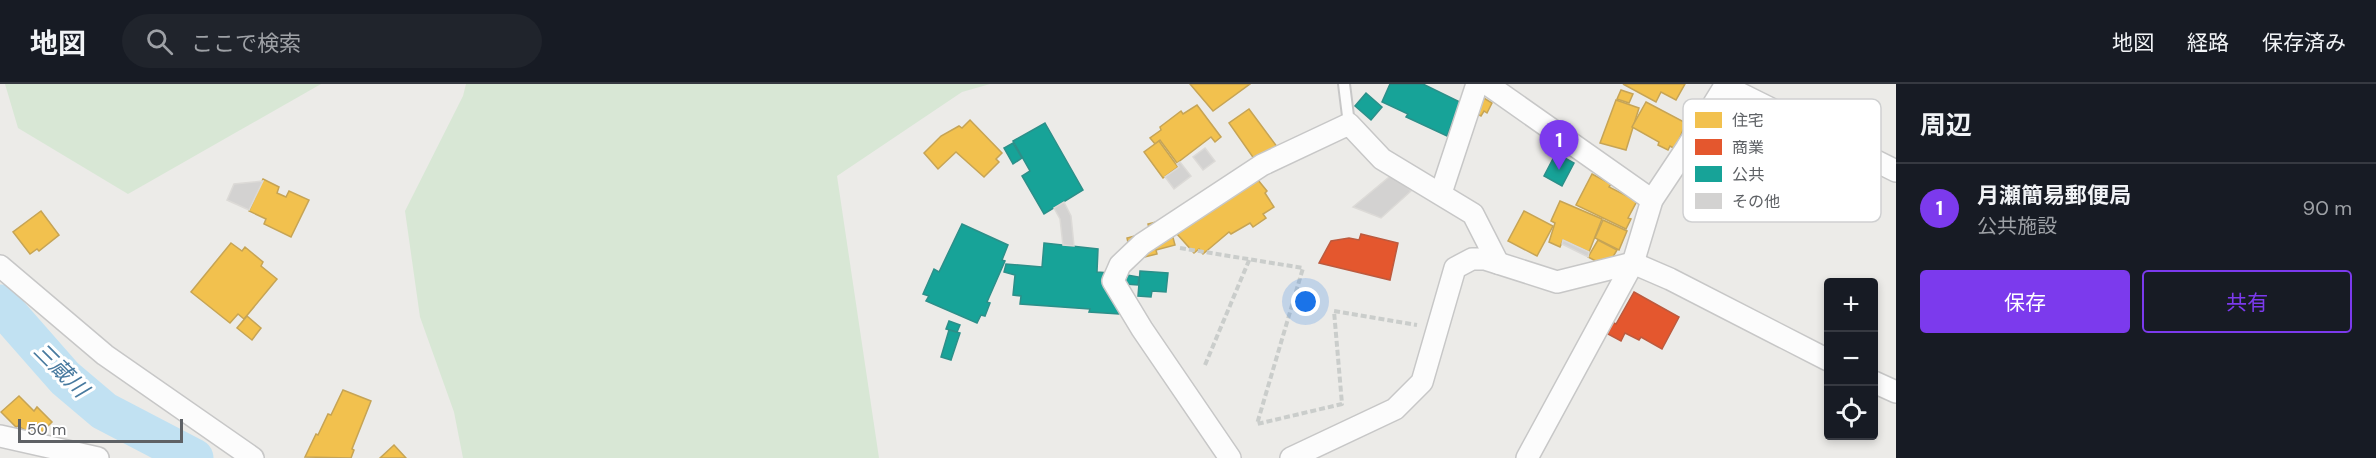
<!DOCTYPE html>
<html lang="ja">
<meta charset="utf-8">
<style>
body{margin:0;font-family:"DM Sans","Noto Sans JP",sans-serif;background:#20242c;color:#f1f3f6}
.controls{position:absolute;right:18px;bottom:18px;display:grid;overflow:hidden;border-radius:6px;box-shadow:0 3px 9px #0003}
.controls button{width:54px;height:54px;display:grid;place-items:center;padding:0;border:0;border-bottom:2px solid #363941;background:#171b24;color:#f1f3f6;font:30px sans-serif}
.scale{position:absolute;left:18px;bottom:15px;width:165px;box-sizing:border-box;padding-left:6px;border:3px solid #5e6165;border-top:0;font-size:16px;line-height:21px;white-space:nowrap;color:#5e6165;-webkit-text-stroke:4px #fff;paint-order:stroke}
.you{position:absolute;left:1306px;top:218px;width:21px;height:21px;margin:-15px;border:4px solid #fff;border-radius:50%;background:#1a73e8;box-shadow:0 0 0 9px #1a73e833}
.badge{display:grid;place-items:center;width:39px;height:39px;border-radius:50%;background:#7c3aed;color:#fff;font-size:20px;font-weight:700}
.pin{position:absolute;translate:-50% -50px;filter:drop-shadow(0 2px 3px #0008)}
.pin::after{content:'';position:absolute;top:32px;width:21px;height:18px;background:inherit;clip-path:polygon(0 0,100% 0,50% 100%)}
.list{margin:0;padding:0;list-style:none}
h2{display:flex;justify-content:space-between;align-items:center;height:78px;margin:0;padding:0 24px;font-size:26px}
h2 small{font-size:20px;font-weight:400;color:#9ea1a6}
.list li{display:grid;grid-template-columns:39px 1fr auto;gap:18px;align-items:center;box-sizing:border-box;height:90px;padding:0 24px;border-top:2px solid #363941}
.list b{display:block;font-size:22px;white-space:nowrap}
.list p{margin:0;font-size:20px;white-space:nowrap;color:#9ea1a6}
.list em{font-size:20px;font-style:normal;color:#9ea1a6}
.actions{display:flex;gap:12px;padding:18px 24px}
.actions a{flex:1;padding:14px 0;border:2px solid #7c3aed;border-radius:6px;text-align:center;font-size:21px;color:#7c3aed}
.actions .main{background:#7c3aed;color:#fff}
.icon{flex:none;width:33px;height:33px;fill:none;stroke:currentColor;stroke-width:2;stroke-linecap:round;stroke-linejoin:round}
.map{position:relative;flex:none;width:1896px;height:374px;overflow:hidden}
header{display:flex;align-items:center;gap:36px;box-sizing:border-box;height:84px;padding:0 30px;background:#171b24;border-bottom:2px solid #363941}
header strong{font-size:28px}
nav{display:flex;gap:33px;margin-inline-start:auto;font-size:21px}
.search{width:420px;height:54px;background:#20242c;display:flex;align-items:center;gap:15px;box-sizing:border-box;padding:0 21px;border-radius:33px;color:#9ea1a6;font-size:22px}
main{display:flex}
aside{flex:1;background:#171b24}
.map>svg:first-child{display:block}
</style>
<header>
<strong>地図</strong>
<div class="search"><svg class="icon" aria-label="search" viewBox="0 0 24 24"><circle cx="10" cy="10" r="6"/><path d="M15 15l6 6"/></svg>ここで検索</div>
<nav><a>地図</a><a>経路</a><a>保存済み</a></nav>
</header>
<main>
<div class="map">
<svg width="1896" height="374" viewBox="0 0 1896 374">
<rect width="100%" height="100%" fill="#ecebe8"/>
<g fill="#d8e7d5">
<path d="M5 0H321L128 110 18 44Z"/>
<path d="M466 0H990L962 8 837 92 879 374H463L454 328 420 233 405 127 463 12Z"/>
</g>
<g fill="#f2c14e" stroke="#c6a455" stroke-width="1.5">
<path d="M1190 0H1250L1213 27Z"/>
<path d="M1623 0H1685L1676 16 1661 8 1656 18Z"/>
<path d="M1621 6 1633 10 1629 19 1617 15Z"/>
<path d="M1479 11 1492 19 1487 29 1484 27 1481 32 1470 26Z"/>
<path d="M1616 16 1639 24 1626 66 1600 59Z"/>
<path d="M1646 18 1686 39 1675 65 1670 62 1668 66 1658 61 1659 58 1632 43Z"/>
<path d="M1197 21 1221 53 1215 58 1211 53 1177 79 1160 56 1155 60 1150 54 1161 46 1160 43 1181 27 1183 30Z"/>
<path d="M1249 25 1278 64 1257 79 1229 39Z"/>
<path d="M970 36 1002 69 996 75 999 78 984 93 956 68 938 85 924 69 941 52 959 42 962 44Z"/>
<path d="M1159 57 1178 83 1163 94 1144 68Z"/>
<path d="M1592 90 1611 100 1609 103 1637 117 1628 134 1631 135 1626 145 1576 121Z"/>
<path d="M263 95 279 103 277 109 286 113 289 107 309 116 291 153 264 140 266 135 249 127Z"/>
<path d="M1258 96 1267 107 1265 109 1274 123 1263 130 1266 134 1253 143 1250 139 1231 150 1229 148 1203 170 1199 165 1194 169 1177 150 1193 136Z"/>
<path d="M1560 117 1602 135 1589 168 1563 156 1560 163 1549 158 1555 139 1551 137Z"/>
<path d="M41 127 59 151 39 167 37 165 30 170 13 148Z"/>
<path d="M1524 127 1553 142 1537 172 1508 157Z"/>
<path d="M1168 135 1175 161 1156 166 1157 170 1132 176 1127 154 1150 148 1148 140Z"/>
<path d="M1603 136 1627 147 1619 166 1595 154Z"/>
<path d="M1598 156 1617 166 1607 183 1588 173Z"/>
<path d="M231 159 242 167 245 163 263 178 261 182 277 195 244 235 238 230 230 239 191 208Z"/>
<path d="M247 232 261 244 252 256 237 244Z"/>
<path d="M343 306 371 317 352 365 354 366 351 374 305 373 316 350 318 351 328 330 331 331Z"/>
<path d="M19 312 34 327 37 323 52 338 41 349 27 347 18 342 16 343 1 328Z"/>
<path d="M394 361 406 374H380Z"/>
</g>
<g fill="#e4572e" stroke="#bc5a3e" stroke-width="1.5">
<path d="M1361 150 1398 159 1390 196 1319 179 1331 157 1349 154 1359 156Z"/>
<path d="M1634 208 1679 233 1662 265 1641 253 1639 256 1625 249 1621 257 1606 249 1612 238 1616 240Z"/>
</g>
<g fill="#17a398" stroke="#2c8f89" stroke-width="1.5">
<path d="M1390 0H1423L1460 18 1447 52 1406 33 1408 30 1382 18Z"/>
<path d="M1366 9 1382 23 1371 36 1355 22Z"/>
<path d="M1045 39 1083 106 1044 130 1022 92 1030 87 1013 57Z"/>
<path d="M1013 59 1022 74 1013 80 1004 64Z"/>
<path d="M1556 69 1574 79 1562 102 1544 92Z"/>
<path d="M962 140 1008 161 1002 176 1005 177 987 218 990 219 985 232 981 231 977 239 926 217 929 212 923 210 934 185 939 188Z"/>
<path d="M1044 159 1098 165 1097 188 1123 190 1119 230 1089 228 1090 225 1020 220 1021 212 1013 211 1015 191 1004 188 1006 180 1042 183Z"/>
<path d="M1140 187 1168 189 1166 208 1152 207 1151 213 1138 212Z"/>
<path d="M1127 191 1139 193 1138 201 1125 200Z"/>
<path d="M949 237 960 241 957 248 946 245Z"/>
<path d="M949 246 960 249 951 276 941 273Z"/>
</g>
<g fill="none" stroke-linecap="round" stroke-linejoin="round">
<path stroke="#c1e1f2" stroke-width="39" d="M0 220 65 294 104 327 194 374"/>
</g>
<g fill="#d3d2d1" stroke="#dcdad7" stroke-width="1.5">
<path d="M1205 64 1215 77 1203 86 1193 73Z"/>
<path d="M1180 78 1191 92 1174 105 1165 93 1179 83 1177 80Z"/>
<path d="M1394 89 1411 107 1381 134 1353 123Z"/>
<path d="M263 97 249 126 227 116 234 100Z"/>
<path d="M1064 118 1071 132 1074 162 1063 161 1060 135 1054 124Z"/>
<path d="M1563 156 1589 168 1588 173 1562 160Z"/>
</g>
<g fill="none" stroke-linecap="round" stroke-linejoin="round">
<g stroke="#c7c7c7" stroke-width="14">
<path id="lane" d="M1344 0 1349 40"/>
</g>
<g stroke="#c7c7c7" stroke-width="24">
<g id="street">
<path d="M1487 0 1652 116"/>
<path d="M1725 2 1896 87"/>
<path d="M1441 109 1477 0"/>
<path d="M0 182 105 271 253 374"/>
<path d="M1874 298 1896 308"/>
<path d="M0 352 98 374"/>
<path d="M1230 374 1142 245 1113 197 1120 181 1142 160 1262 81 1349 40 1382 75 1473 130 1498 179"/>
<path d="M1291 374 1395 325 1422 298 1455 184 1472 175H1485L1557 198 1633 179 1670 195 1828 276"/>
<path d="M1527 374 1633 179 1652 116 1686 65 1726 0"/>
</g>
</g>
<g stroke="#cacdcb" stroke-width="4" stroke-dasharray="6 3" stroke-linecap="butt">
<path d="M1180 164 1303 184 1257 340 1342 320 1334 227 1417 241"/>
<path d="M1205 281 1250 174"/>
</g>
<use href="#lane" stroke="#fcfcfc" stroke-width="10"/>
<use href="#street" stroke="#fcfcfc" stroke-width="21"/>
</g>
<g text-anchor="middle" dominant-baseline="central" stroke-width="6" stroke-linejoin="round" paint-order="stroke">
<g font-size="22" font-style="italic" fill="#487a9f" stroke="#fff">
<text transform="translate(61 286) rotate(45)">三蔵川</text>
</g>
</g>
<rect x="1683" y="15" width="198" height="123" rx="9" fill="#fff" stroke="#cfd0d1" stroke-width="1.5"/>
<rect x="1695" y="28" width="27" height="16" fill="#f2c14e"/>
<rect x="1695" y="55" width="27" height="16" fill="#e4572e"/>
<rect x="1695" y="82" width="27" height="16" fill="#17a398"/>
<rect x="1695" y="109" width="27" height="16" fill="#d3d2d1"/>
<g font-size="16" fill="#5e6165">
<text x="1732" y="42">住宅</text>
<text x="1732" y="69">商業</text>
<text x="1732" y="96">公共</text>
<text x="1732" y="123">その他</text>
</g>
</svg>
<div class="controls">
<button>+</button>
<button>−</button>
<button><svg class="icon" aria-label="locate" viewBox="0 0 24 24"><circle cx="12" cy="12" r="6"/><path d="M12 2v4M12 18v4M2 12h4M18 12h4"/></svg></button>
</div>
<div class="scale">50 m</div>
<div class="you"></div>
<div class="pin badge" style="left:1559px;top:86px">1</div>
</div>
<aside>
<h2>周辺<small></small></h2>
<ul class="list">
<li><span class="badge">1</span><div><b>月瀬簡易郵便局</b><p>公共施設</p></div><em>90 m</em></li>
</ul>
<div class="actions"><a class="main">保存</a><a>共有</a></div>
</aside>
</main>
